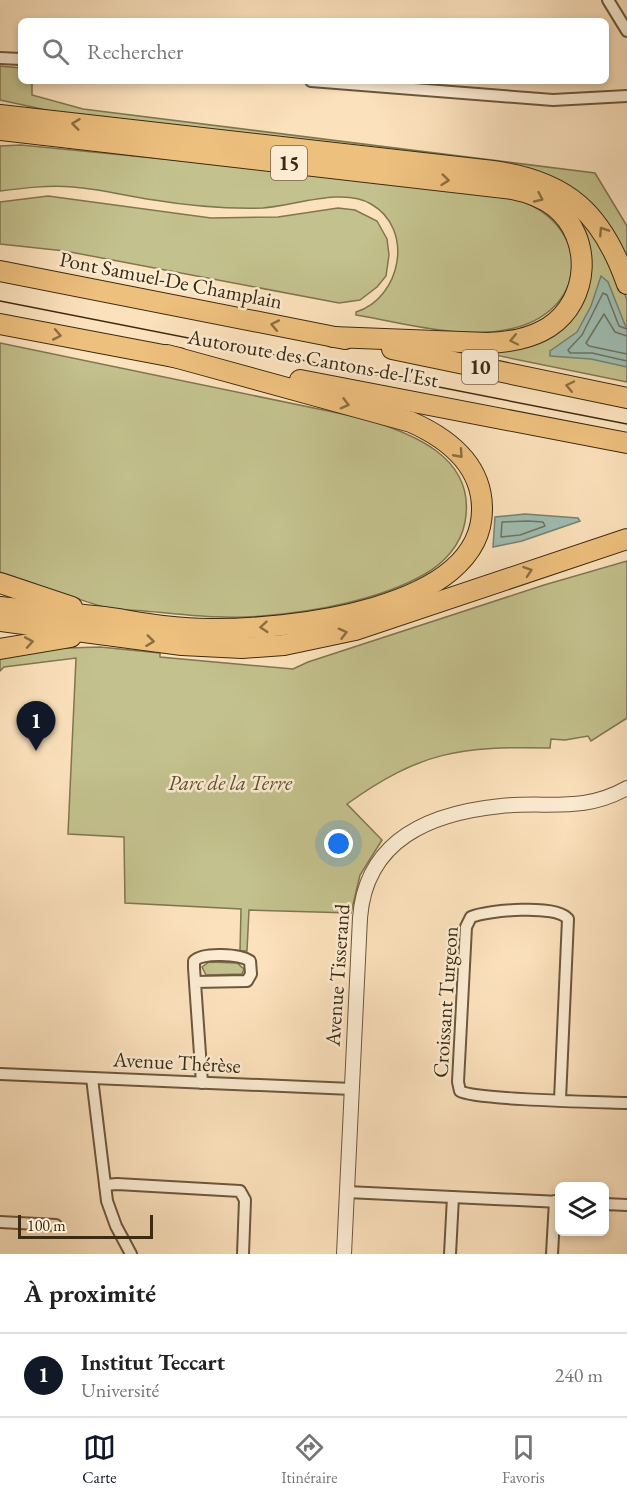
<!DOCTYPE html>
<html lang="fr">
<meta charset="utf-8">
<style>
body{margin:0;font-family:"EB Garamond",serif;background:#f2f2f2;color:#222}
.controls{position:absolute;right:18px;bottom:18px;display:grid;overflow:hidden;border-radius:9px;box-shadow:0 3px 9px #0003}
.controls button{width:54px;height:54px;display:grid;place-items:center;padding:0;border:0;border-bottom:2px solid #e0e0e0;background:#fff;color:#222;font:30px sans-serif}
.scale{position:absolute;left:18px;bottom:15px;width:135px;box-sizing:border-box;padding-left:6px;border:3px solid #3c2a11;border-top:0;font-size:16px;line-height:21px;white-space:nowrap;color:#3c2a11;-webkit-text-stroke:4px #fcecd3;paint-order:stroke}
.you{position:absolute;left:339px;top:844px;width:21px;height:21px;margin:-15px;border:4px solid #fff;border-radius:50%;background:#1a73e8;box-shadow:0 0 0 9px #1a73e833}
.badge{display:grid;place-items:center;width:39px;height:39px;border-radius:50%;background:#111827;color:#fff;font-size:20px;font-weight:700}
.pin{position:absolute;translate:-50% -50px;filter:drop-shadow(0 2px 3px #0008)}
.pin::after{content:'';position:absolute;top:32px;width:21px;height:18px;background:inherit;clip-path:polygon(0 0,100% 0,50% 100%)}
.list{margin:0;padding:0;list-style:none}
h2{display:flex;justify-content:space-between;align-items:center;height:78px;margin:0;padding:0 24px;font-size:26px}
h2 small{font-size:20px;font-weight:400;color:#767676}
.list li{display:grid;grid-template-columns:39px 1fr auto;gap:18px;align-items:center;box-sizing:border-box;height:84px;padding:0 24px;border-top:2px solid #e0e0e0}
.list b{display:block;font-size:22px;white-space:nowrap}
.list p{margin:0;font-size:20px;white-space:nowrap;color:#767676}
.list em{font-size:20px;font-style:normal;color:#767676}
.icon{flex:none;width:33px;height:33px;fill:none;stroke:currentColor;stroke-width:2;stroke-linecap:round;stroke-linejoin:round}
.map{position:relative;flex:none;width:627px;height:1254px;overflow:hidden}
.search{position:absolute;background:#fff;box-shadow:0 3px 9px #0003;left:18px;right:18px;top:18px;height:66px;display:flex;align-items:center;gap:15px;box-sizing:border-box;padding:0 21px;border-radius:9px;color:#767676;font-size:22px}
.sheet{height:162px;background:#fff}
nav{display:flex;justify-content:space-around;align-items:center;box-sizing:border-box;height:84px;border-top:2px solid #e0e0e0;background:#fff;font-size:16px;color:#767676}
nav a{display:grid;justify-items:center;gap:3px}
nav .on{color:#111827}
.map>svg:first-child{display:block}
</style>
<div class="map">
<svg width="627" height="1254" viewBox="0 0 627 1254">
<rect width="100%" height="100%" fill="#fbe1bc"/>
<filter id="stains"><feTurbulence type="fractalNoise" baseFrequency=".00333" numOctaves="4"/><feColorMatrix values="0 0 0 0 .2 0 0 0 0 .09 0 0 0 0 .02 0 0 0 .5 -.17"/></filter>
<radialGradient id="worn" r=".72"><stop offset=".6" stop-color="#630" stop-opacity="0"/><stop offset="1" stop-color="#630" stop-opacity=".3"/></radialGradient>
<g fill="#c3c18d" stroke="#80764f" stroke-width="1.5">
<path d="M0 66 21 68V81H32V95L83 109 595 173 627 226V265L584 198 532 169 69 115 0 100Z"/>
<path d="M21 145 369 179 519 200C595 228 587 313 510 329 461 340 404 323 356 315V312C401 298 415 229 371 204 343 187 294 206 263 208 226 209 190 206 154 200 127 196 100 189 73 187 48 185 24 188 0 191V146Z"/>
<path d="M48 196 211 218 278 217 338 208 355 210 377 221 387 239 389 255 386 276 377 287 360 300 339 303 65 251 0 244V202Z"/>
<path d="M563 197 610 254 627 300V382L495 355V348L582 298Z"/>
<path d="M0 343 362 418C412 433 477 457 465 522 461 545 444 563 425 574 380 600 313 612 262 616 224 620 182 614 144 611 131 610 116 610 104 607 69 597 34 583 0 572Z"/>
<path d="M627 561V718L591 741 588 736 565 740 551 739 550 748C461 746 421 751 347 804L382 840 360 875 351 913 249 910 247 951H240L241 909 125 903 124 837 68 834 76 658 4 667 0 671V654L48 645 68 648 100 647 160 653V657L293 669 308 662 544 585Z"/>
<path d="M209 962 237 963 244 969 242 974 206 975 202 967Z"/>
</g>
<g fill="#9fbdb2" stroke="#778272" stroke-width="1.5">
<path d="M601 276 608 282 627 330V367L591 359 550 356V351L577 332 591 306Z"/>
<path d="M525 514 578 518 580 521 522 541 493 547 495 517Z"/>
</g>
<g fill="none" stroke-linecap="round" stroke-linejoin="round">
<g stroke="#6e7462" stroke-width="1.5">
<path d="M627 329 619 326 607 295 603 293 582 335 568 350 570 353H592L627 361"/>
<path d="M627 336 615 332 604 314 586 343 589 346 627 354"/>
<path d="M528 521 543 522 545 526 520 535 501 537 502 522Z"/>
</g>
<g stroke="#6c583c" stroke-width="14">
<g id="minor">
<path d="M608 0 627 31"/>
<path d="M0 58 21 59"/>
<path d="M311 81 553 100 627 96"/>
<path d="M195 982 247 981 251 974 250 961C240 954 203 952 194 961V968L202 1083"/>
<path d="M0 1074 352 1089"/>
<path d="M92 1078 107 1201 116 1226 131 1254"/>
<path d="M560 1100 568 919C557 904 488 910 471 917L466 927 458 1082 460 1091C475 1100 601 1102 627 1103"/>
<path d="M105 1185 117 1184 240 1191 245 1200 243 1254"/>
<path d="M347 1192 560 1202"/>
<path d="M604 1204 627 1205"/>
<path d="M0 1222 56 1225"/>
<path d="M450 1254 453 1197"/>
<path d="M552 1254 555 1201"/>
</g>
</g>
<g stroke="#6c583c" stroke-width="16">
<path id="tertiary" d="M344 1254 360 918C366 839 431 813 501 806 547 801 583 813 627 788"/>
</g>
<g stroke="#3c2a11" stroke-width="22">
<g id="motorway">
<path d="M0 115 493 171C567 181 602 213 627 284"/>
<path d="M0 130 512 189C527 192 542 197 555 207 593 238 590 300 549 327 530 339 509 342 487 343L333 337"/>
<path d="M0 271 345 339"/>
<path d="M0 324 179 358"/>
<path d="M392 349 627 398"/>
<path d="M300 380 627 443"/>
<path d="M0 583 72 607"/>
<path d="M0 607C35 611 70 613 104 617 139 622 172 629 208 629 282 630 485 612 482 507 481 464 447 438 411 422L167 355"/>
<path d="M0 621 182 645 242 648 284 645 355 630 627 539"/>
<path d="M0 649 71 637"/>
</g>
</g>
<use href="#minor" stroke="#fcecd3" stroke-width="10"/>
<use href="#tertiary" stroke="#fcecd3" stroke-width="14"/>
<use href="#motorway" stroke="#eec07e" stroke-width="20"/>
<path stroke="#3c2a11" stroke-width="1.5" d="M0 301 627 424"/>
</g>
<defs><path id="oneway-chevron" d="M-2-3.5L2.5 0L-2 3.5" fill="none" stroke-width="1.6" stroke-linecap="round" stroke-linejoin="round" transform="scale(1.5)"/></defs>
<g stroke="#8c6e42">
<use href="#oneway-chevron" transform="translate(76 124) rotate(-173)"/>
<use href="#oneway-chevron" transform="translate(445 180) rotate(6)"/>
<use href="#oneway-chevron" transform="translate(539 198) rotate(25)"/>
<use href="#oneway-chevron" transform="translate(603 231) rotate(-123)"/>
<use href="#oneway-chevron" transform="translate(275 325) rotate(-169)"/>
<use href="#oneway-chevron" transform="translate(57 335) rotate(11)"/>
<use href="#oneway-chevron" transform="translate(514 340) rotate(168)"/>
<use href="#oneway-chevron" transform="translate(570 386) rotate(-168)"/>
<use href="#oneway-chevron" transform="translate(345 404) rotate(15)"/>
<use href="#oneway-chevron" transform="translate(459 454) rotate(48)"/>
<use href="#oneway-chevron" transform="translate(528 571) rotate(-19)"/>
<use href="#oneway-chevron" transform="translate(264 627) rotate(175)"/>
<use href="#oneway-chevron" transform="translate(343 633) rotate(-15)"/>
<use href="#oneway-chevron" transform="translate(150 641) rotate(7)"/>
<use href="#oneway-chevron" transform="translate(29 642) rotate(-10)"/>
</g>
<g text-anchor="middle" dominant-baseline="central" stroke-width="5" stroke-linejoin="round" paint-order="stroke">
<g fill="#fcecd3" stroke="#76644b" stroke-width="1.5">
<rect x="271" y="146" width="36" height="34" rx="4.5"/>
<rect x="462" y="350" width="36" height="34" rx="4.5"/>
</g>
<g font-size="20" font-weight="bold" fill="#3c2a11">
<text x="289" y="163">15</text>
<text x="480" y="367">10</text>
</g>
<g font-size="21" fill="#3c2a11" stroke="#fcecd3">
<text transform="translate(171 280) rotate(11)">Pont Samuel-De Champlain</text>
<text transform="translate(313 358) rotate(10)">Autoroute des Cantons-de-l'Est</text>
<text transform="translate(337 975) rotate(-86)">Avenue Tisserand</text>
<text transform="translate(445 1002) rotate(-86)">Croissant Turgeon</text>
<text transform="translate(177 1062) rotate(3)">Avenue Thérèse</text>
</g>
<g font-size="21" font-style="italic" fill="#5e5030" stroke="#fcecd3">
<text x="230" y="782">Parc de la Terre</text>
</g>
</g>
<rect width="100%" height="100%" filter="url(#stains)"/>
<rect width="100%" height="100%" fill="url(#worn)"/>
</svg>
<div class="controls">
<button><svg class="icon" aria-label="layers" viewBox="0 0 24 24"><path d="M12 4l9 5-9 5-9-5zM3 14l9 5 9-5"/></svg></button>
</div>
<div class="scale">100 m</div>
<div class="you"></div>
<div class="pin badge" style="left:36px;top:751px">1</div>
<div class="search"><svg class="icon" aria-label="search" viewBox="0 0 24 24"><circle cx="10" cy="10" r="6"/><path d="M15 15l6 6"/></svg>Rechercher</div>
</div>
<section class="sheet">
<h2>À proximité<small></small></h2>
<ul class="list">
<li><span class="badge">1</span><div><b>Institut Teccart</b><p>Université</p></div><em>240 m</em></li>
</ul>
</section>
<nav>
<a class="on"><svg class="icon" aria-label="map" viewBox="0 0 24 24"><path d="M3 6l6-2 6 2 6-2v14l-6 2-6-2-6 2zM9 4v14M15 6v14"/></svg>Carte</a>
<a><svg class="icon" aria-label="directions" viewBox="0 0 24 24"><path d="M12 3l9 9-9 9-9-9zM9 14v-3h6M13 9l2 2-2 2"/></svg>Itinéraire</a>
<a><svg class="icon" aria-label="saved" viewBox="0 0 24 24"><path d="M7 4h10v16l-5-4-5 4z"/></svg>Favoris</a>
</nav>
